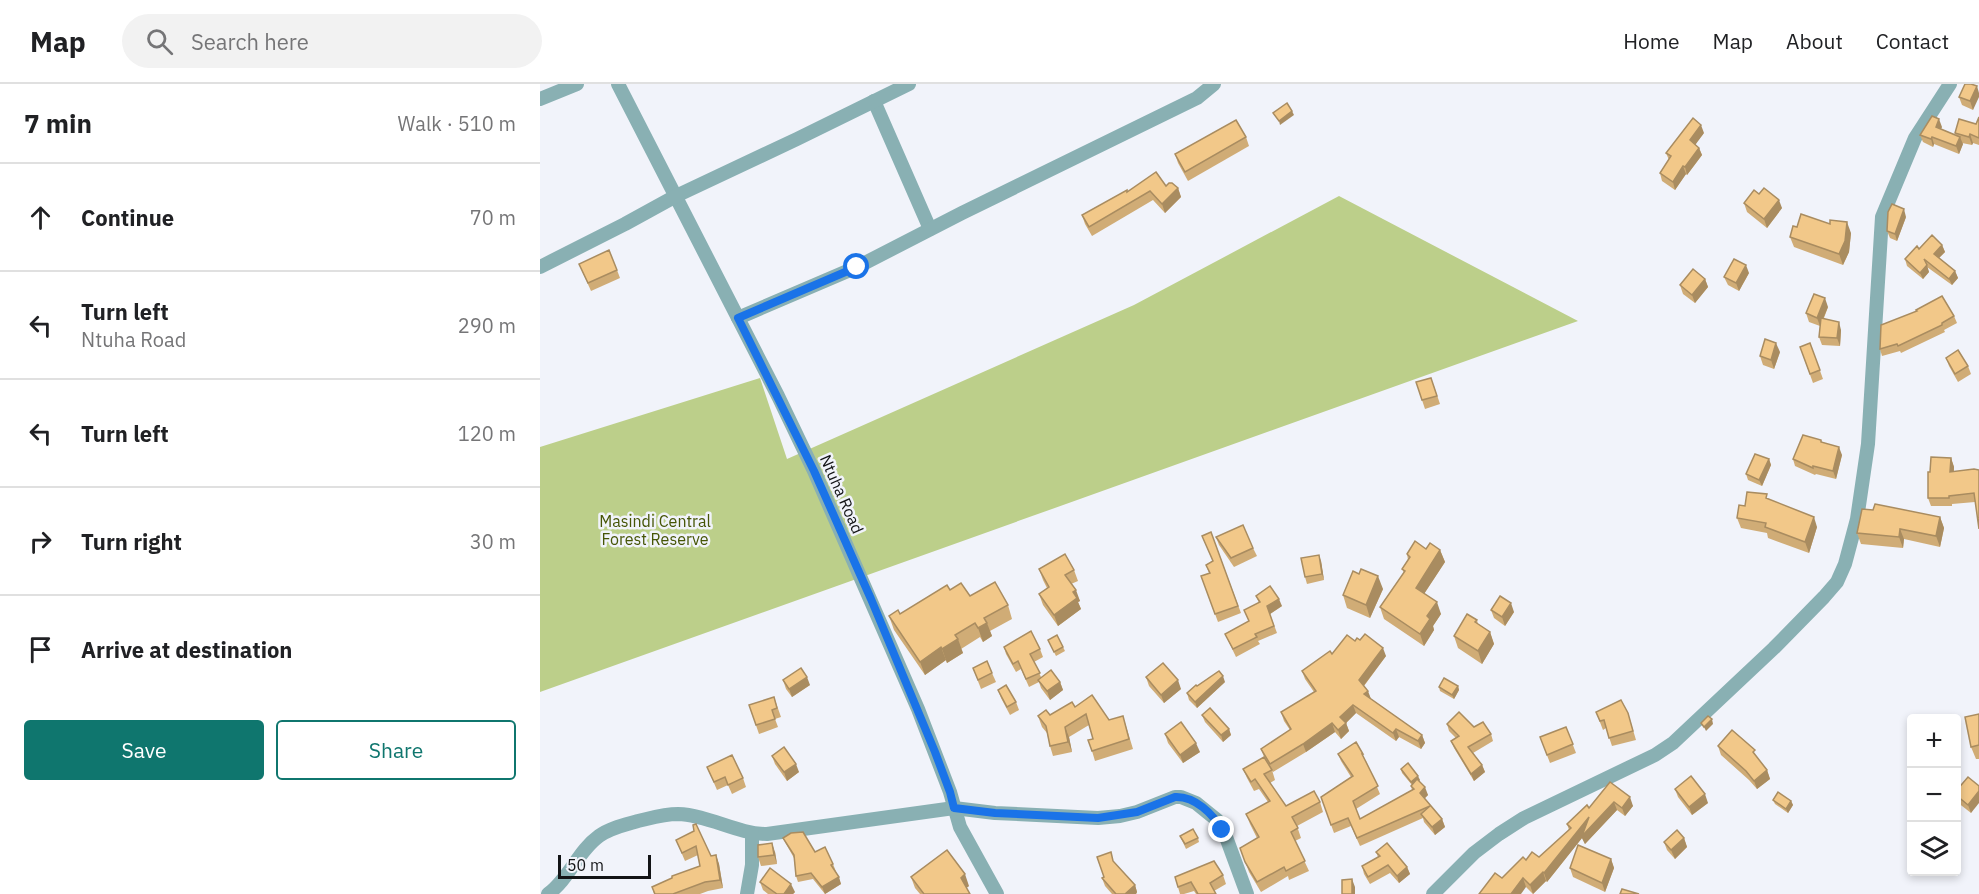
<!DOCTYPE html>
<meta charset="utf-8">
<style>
body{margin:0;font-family:"IBM Plex Sans",sans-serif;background:#f2f2f2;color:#202124}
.controls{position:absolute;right:18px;bottom:18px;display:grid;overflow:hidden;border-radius:6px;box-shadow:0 3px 9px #0003}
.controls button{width:54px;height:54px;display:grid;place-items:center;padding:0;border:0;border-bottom:2px solid #e0e0e0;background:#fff;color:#202124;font:30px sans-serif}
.scale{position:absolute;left:18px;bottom:15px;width:93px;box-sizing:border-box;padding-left:6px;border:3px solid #121315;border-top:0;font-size:16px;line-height:21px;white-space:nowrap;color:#121315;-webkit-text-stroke:4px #f1f3fa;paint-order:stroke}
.stop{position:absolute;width:18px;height:18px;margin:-14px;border:4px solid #1a73e8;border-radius:50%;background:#fff}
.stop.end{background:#1a73e8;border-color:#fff;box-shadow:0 2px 6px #0008}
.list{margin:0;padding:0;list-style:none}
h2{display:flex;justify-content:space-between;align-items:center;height:78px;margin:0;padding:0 24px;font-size:26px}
h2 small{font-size:20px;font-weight:400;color:#757577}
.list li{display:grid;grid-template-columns:39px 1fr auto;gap:18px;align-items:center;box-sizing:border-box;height:108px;padding:0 24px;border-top:2px solid #e0e0e0}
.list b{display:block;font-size:22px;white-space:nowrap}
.list p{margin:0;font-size:20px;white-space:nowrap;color:#757577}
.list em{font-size:20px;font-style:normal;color:#757577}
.actions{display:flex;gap:12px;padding:18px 24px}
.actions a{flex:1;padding:14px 0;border:2px solid #0f766e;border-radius:6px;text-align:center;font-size:21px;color:#0f766e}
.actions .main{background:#0f766e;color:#fff}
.icon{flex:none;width:33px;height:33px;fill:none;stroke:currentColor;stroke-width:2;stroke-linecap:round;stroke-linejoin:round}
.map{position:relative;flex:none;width:1439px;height:810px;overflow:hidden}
header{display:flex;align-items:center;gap:36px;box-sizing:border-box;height:84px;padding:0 30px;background:#fff;border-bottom:2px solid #e0e0e0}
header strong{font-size:28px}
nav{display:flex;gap:33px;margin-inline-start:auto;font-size:21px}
.search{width:420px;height:54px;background:#f2f2f2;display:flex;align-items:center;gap:15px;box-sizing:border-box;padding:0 21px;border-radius:33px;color:#757577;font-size:22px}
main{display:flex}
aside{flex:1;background:#fff}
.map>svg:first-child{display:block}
</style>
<header>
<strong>Map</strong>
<div class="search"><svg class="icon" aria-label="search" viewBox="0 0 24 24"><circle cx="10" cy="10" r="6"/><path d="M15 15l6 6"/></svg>Search here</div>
<nav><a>Home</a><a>Map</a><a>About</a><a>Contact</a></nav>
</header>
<main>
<aside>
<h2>7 min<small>Walk · 510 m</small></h2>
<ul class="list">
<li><svg class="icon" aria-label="ahead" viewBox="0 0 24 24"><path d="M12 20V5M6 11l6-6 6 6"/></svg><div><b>Continue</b></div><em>70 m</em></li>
<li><svg class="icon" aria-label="left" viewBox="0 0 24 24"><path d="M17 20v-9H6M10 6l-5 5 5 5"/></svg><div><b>Turn left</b><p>Ntuha Road</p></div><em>290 m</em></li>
<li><svg class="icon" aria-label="left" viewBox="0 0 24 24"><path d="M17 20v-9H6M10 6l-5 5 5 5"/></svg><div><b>Turn left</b></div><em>120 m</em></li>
<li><svg class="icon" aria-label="right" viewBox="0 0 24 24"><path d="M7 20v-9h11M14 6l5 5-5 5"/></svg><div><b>Turn right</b></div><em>30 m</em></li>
<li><svg class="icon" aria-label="arrive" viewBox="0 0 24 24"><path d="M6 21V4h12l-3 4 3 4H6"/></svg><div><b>Arrive at destination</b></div></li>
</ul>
<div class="actions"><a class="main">Save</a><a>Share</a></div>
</aside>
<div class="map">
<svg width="1439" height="810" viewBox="0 0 1439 810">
<rect width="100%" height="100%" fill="#f1f3fa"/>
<path fill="#bccf8a" d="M799 112 1038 237 0 608V363L220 294 247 375 594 221Z"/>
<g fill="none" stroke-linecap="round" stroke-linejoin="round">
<g stroke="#89b0b3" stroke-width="14">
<path d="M78 0 238 312 274 387 378 625 410 708 420 743 457 810"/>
<path d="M0 15 37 0"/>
<path d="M334 17 390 145"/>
<path d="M0 183 85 140 136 112 257 55 369 0"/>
<path d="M198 234 317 183 422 129 657 14 674 0"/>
<path d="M8 810C29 795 38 767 59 752 70 744 84 741 98 737 111 734 124 730 138 730 169 731 197 750 227 750L414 724 455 729 558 734 580 732 597 728 635 713H641L656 719 677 736 686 753 707 810"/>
<path d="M207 810 212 781V749"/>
<path d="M893 810 934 769 959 750 984 734 1115 671 1133 659 1234 564 1284 513 1297 498 1305 480 1317 435 1328 360 1342 133 1375 54 1410 0"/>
</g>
</g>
<g fill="#d0ac76">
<path d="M1437 2 1433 26 1422 21 1419 13Z"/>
<path d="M1439 33V61L1433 59 1432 61 1422 59 1423 60 1419 70 1394 60 1393 63 1383 58 1380 51 1402 43 1401 45 1416 51 1415 49 1436 40Z"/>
<path d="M1164 49 1155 60 1159 64 1162 71 1147 91 1146 90 1135 106 1122 97 1120 89 1129 76 1126 69Z"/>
<path d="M706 53 709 62 648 97 638 79 635 70Z"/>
<path d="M626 102 638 104 641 113 625 129 613 116 552 152 545 140 542 131 587 108Z"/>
<path d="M1219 110 1242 124 1227 144 1207 128 1204 119Z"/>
<path d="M1366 133 1357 157 1350 154 1347 147Z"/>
<path d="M1257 143 1311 149 1309 168 1303 181 1254 163 1250 153Z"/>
<path d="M1402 161 1405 168 1399 174 1415 187 1418 194 1412 201 1387 183 1389 188 1383 195 1367 182 1365 175 1379 165Z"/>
<path d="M39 180 77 186 80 194 51 207Z"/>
<path d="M1209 189 1199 207 1188 201 1184 193Z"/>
<path d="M1165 195 1168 203 1155 219 1143 210 1140 201Z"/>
<path d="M1288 223 1284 234 1301 246 1300 262 1282 261 1279 253 1280 242 1269 238 1266 229Z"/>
<path d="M1414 232 1417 239 1404 246 1405 248 1361 269 1360 267 1342 272 1340 265Z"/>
<path d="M1270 259 1283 295 1273 299 1260 263Z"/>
<path d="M1240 268 1234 285 1223 281 1220 272Z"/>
<path d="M1406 274 1428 282 1431 290 1418 298 1409 282Z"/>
<path d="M876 298 894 302 900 320 885 325Z"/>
<path d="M1281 356 1282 359 1302 371 1296 395 1276 390 1275 391 1255 382 1253 375Z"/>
<path d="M1411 374 1414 383V388L1434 385 1435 418 1412 420V422H1391L1388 414 1390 388Z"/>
<path d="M1229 375 1231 381 1222 402 1208 396 1206 390Z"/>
<path d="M1229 415 1277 443 1269 469 1228 454 1227 449 1201 444 1197 434 1205 422Z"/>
<path d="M1400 433 1404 444 1400 463 1364 455 1363 464 1321 460 1317 449Z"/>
<path d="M671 448 701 529 678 538 661 492 669 489 666 481 673 477 662 452Z"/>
<path d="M676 453 713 464 717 472 694 483 679 461Z"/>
<path d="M886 465 900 466 905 478 884 510 901 530 893 542 894 546 884 562 844 535 840 523 864 489 862 485 868 476 867 470Z"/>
<path d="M781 477 784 496 767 500 765 493Z"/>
<path d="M499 485 534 486 538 497 531 500 540 517 538 518 541 525 518 542 503 521 499 510 507 504 503 496Z"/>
<path d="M819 490 843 505 830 534 807 524 803 511Z"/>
<path d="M410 506 430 512 468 521 472 535 450 547 452 552 443 558 440 553 421 565 423 569 407 579 406 576 385 591 354 546 349 532 360 530Z"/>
<path d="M716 512 742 522 730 530 737 549 718 557 720 560 696 573 685 550 709 537 719 519Z"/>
<path d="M951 526 974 528 965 542 954 534Z"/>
<path d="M937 536 938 540 950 548 954 560 942 580 918 564 914 552Z"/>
<path d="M508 556 523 563 525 567 516 572Z"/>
<path d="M815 557 846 572 824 602 831 615 882 651 885 659 881 665 859 653 856 657 816 629 806 639 809 647 801 655 795 648 766 668 733 688 727 677 732 686 735 696 730 699 746 722 780 718 783 728 757 742 761 754 755 757 769 787 749 796 748 792 721 808 709 788 700 764 717 754 710 740 706 730 728 718 719 705 714 707 707 694 703 685 724 673 721 665 750 646 744 637 741 628 774 608 765 595 762 587Z"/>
<path d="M464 563 500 565 503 573 494 578 501 593 520 598 523 606 510 616 501 604 499 598 489 603 481 585 476 588 466 570Z"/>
<path d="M433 584 452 589 456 598 441 605Z"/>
<path d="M606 593 641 605 624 619 609 602Z"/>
<path d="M243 596 270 601 252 613 246 605Z"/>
<path d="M685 598 657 624 649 616 647 609 657 602Z"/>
<path d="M918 602 919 606 914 615 900 607 899 603Z"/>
<path d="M458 606 476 618 479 626 470 631 461 614Z"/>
<path d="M234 613 241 633 235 635 238 643 219 650 209 621Z"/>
<path d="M535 623 569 636 583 632 593 665 555 677 552 667 553 655 549 641 529 653 532 668 513 672 510 662 507 649 502 643 498 632 510 631Z"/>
<path d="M1056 628 1088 629 1096 656 1072 662 1066 644 1063 646Z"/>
<path d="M1439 630V675H1436L1431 663Z"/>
<path d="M662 631 689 645 691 651 683 658 665 638Z"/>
<path d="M907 640 934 643 951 650 953 657 933 669 942 681 945 688 934 697 914 664 911 657 916 654 909 647Z"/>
<path d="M1026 643 1036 669 1010 679 1000 653Z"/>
<path d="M625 650 660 668 643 679 628 659Z"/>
<path d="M1178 662 1218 675 1227 686 1230 695 1217 705 1209 696 1181 671Z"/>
<path d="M798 670 826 677 840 710 816 725 820 735 872 706 871 702 872 701 862 689 861 685 880 696 879 697 888 711 884 715 902 735 905 743 895 751 884 738 883 734 820 762 811 742 794 749 781 713 811 693 801 677Z"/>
<path d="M232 672 259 688 247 697 235 680Z"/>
<path d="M167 683 203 694 206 703 192 710 188 701 177 706Z"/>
<path d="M1070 698 1093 722 1085 732 1077 726 1045 760 1042 754 1007 798 1006 797 993 810 986 803 962 794 986 776 999 773 1029 746 1027 740 1049 724Z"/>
<path d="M1439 702 1431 729 1417 718 1416 707Z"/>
<path d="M1135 705 1168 719 1152 731 1138 713Z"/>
<path d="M1233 716 1251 717 1253 721 1248 729 1235 720Z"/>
<path d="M154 747 171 772 176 771 179 780 183 804 168 807 160 810H114L112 803 160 782 158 771 145 777 136 756Z"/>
<path d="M640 752 658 754 659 758 646 765Z"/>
<path d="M243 754 275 768 293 780 301 800 285 810 273 795 258 798 256 792 254 774 246 760Z"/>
<path d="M1144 754 1147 763 1135 775 1127 766 1124 758Z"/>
<path d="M235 768 237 780 221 782 218 773Z"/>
<path d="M836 768 867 783 870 790 859 799 850 789 830 800 824 790 822 782 838 773Z"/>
<path d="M1071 775 1074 784 1065 808 1033 793 1030 784Z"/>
<path d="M574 778 595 801 597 808 596 810H572L565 802 562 794Z"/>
<path d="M683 791 686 800 674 807 676 810H656L654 807 644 810H640L635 793Z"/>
<path d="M371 793 429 802 426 804 430 810H380L375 804Z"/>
<path d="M220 798 255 808 253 810H228L223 806Z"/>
</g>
<g fill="#a98c60">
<path d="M1437 2 1439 9V13L1433 26 1430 17Z"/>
<path d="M752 27 754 31 740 41 739 37Z"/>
<path d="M1399 35 1402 43 1398 50 1396 43Z"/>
<path d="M1161 41 1164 49 1153 64 1150 56Z"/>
<path d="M1430 50 1433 59 1432 61 1429 53Z"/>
<path d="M1392 53 1394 60 1393 63 1391 55Z"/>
<path d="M1420 53 1423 60 1419 70 1416 62Z"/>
<path d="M1159 64 1162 71 1147 91 1145 83Z"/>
<path d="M1143 82 1146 90 1135 106 1133 98Z"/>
<path d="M638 104 641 113 625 129 622 120Z"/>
<path d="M1239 116 1242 124 1227 144 1224 135Z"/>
<path d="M1364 125 1366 133 1357 157 1355 150Z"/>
<path d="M1307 138 1311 149 1309 168 1303 181 1299 170Z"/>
<path d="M1402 161 1405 168 1397 176 1394 170Z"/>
<path d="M1206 181 1209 189 1199 207 1196 199Z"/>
<path d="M1387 181 1389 188 1383 195 1380 189Z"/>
<path d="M1415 187 1418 194 1412 201 1409 195Z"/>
<path d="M1165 195 1168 203 1155 219 1152 211Z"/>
<path d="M1285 214 1288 223 1280 242 1277 234Z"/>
<path d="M1299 238 1301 246 1300 262 1297 254Z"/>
<path d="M1236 259 1240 268 1234 285 1231 276Z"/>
<path d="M1299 363 1302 371 1296 395 1293 387Z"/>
<path d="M1411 374 1414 383 1413 397 1410 388Z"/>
<path d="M1229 375 1231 381 1222 402 1219 396Z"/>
<path d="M1274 433 1277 443 1269 469 1265 458Z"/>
<path d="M1400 433 1404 444 1400 463 1396 452Z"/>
<path d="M1360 445 1364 455 1363 464 1359 453Z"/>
<path d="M900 466 905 478 880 516 876 504Z"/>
<path d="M779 471 781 477 784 496 782 490Z"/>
<path d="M838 492 843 505 830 534 826 521Z"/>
<path d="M536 506 540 517 538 518 541 525 518 542 514 531 533 508Z"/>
<path d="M739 515 742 522 730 530 727 522Z"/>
<path d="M897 518 901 530 893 542 894 546 884 562 880 550 887 532Z"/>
<path d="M971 519 974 528 965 542 962 533Z"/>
<path d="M447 539 452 552 443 558 438 544Z"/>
<path d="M950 548 954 560 942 580 938 567Z"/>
<path d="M418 555 423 569 407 579 402 565Z"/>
<path d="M401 563 406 576 385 591 380 578Z"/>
<path d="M843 564 846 572 822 604 819 596Z"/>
<path d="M683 592 685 598 657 624 655 618Z"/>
<path d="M267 593 270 601 252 613 249 605Z"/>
<path d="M638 596 641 605 624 619 621 611Z"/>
<path d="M520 598 523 606 510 616 507 607Z"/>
<path d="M918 602 919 606 914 615 912 611Z"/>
<path d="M828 607 831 615 824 610Z"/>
<path d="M813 621 816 629 804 641 800 633Z"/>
<path d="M1172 635 1173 640 1166 647 1164 643Z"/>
<path d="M792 639 795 648 766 668 763 660Z"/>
<path d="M806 639 809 647 801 655 798 646Z"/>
<path d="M525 643 529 653 532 668 528 658Z"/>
<path d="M689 645 691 651 683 658 681 651Z"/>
<path d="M856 645 859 653 856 657 853 649Z"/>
<path d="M882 651 885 659 881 665 878 657Z"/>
<path d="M656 659 660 668 643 679 640 671Z"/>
<path d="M256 680 259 688 247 697 244 688Z"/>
<path d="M942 681 945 688 934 697 931 690Z"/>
<path d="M1227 686 1230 695 1217 705 1214 697Z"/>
<path d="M878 692 880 696 873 702 871 698Z"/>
<path d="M885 703 888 711 882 717 880 709Z"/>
<path d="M1439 707V719L1431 729 1428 721Z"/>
<path d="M1165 710 1168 719 1152 731 1149 723Z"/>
<path d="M1090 713 1093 722 1085 732 1082 724Z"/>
<path d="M1251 717 1253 721 1248 729 1246 725Z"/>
<path d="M1074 718 1077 726 1045 760 1042 754 1007 798 1004 789 1049 733Z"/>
<path d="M902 735 905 743 895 751 892 743Z"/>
<path d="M1144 754 1147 763 1135 775 1131 766Z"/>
<path d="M232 759 235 768 237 780 234 771Z"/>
<path d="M176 771 179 780 183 804 180 796Z"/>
<path d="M1071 775 1074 784 1065 808 1062 799Z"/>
<path d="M867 783 870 790 859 799 857 792Z"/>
<path d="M1003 788 1006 797 993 810 990 801Z"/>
<path d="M425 790 429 802 425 805 421 794Z"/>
<path d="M299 793 301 800 285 810 282 803Z"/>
<path d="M983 794 986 803 981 810H971Z"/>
<path d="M812 795 815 803V810H812Z"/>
<path d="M251 800 255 808 253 810H244Z"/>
<path d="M595 801 597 808 596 810H585Z"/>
</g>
<g fill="#f2c889" stroke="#a98c60" stroke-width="1.5">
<path d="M1425 0H1431L1437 2 1430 17 1419 13Z"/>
<path d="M747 19 752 27 739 37 733 29Z"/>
<path d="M1392 32 1399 35 1396 43 1420 53 1416 62 1392 53 1391 55 1380 51Z"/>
<path d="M1439 33V54L1430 50 1429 53 1415 49 1419 35 1436 40Z"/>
<path d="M1153 34 1161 41 1150 56 1159 64 1145 83 1143 82 1133 98 1120 89 1131 72 1126 69Z"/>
<path d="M696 36 706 53 645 88 635 70Z"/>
<path d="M616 88 626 102 629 99H632L638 104 622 120 610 107 549 143 542 131 587 106V108Z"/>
<path d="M1224 104 1239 116 1224 135 1204 119 1214 106 1219 110Z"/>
<path d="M1352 120 1364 125 1355 150 1347 147 1348 128Z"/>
<path d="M1261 130 1290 140V136L1307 138 1305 157 1299 170 1250 153 1253 142 1257 143Z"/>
<path d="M1392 151 1402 161 1394 170 1415 187 1409 195 1384 175 1387 181 1380 189 1365 175 1377 162 1379 165Z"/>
<path d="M69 166 77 186 48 199 39 180Z"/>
<path d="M1194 175 1206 181 1196 199 1184 193Z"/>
<path d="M1153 185 1165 195 1152 211 1140 201Z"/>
<path d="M1274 210 1285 214 1277 234 1266 229Z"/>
<path d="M1402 212 1414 232 1402 239V241L1358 262 1357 260 1340 265 1341 241 1377 227 1376 226Z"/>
<path d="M1281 234 1299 238 1297 254 1279 253Z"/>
<path d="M1225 255 1236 259 1231 276 1220 272Z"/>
<path d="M1270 259 1280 286 1270 290 1260 263Z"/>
<path d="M1418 266 1428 282 1415 290 1406 274Z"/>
<path d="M891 294 897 312 882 316 876 298Z"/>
<path d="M1263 351 1281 356V358L1299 363 1293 387 1273 382V384L1253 375Z"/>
<path d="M1215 370 1229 375 1219 396 1206 390Z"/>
<path d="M1391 373 1411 374 1410 388 1434 385 1439 386V445L1434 409 1409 412V414H1388V388H1390Z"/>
<path d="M1207 408 1227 410 1226 414 1274 433 1265 458 1225 443 1226 439 1197 434 1199 421 1205 422Z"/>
<path d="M1335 420 1400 433 1396 452 1360 445 1359 453 1317 449 1322 425 1333 426Z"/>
<path d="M703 441 713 464 691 474 676 453Z"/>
<path d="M671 448 698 522 675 530 661 492 670 489 666 481 673 477 662 452Z"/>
<path d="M875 457 886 465 890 459 900 466 876 504 897 518 887 532 890 535 880 550 840 523 865 487 862 485 870 473 867 470Z"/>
<path d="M525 470 534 486 525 491 536 506 533 508 537 514 514 531 499 510 509 503 499 485Z"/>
<path d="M779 471 782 490 765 493 761 474Z"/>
<path d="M821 485 838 492 826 521 803 511 813 487 819 490Z"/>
<path d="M455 498 468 521 444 534 447 539 438 544 435 539 415 551 418 555 402 565 401 563 380 578 349 532 358 526 360 530 407 501 410 506 421 499 430 512Z"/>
<path d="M730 502 739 515 727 522 734 542 715 550 717 553 693 565 685 550 709 537 704 526 720 518 716 512Z"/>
<path d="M960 512 971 519 962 533 951 526Z"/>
<path d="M927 530 937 536 935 538 950 548 938 567 914 552Z"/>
<path d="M491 547 500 565 490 570 500 589 486 595 478 577 473 580 464 563Z"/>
<path d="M825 550 843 564 819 596 828 607 824 610 882 651 878 657 856 645 853 649 813 621 800 633 806 639 798 646 792 639 763 660 730 680 721 665 751 645 741 628 776 607 762 587 790 567 792 570 807 551 815 557 817 554 820 556Z"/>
<path d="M517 551 523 563 514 568 508 556Z"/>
<path d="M447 577 452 589 438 596 433 584Z"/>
<path d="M623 579 638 596 621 611 606 593Z"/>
<path d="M261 584 267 593 249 605 243 596Z"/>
<path d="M511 586 520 598 507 607 498 596Z"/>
<path d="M679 587 683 592 655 618 647 609 656 601 657 602Z"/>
<path d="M904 594 918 602 912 611 899 603Z"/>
<path d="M466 601 476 618 467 623 458 606Z"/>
<path d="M552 611 569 636 583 632 589 655 552 667 548 656 553 655 546 630 525 643 528 658 510 662 506 642 498 632 506 626 510 631 532 618 535 623Z"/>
<path d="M234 613 237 624 232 626 235 635 216 641 209 621Z"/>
<path d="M1081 616 1088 629 1093 647 1069 654 1064 636 1060 637 1056 628Z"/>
<path d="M670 624 689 645 681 651 662 631Z"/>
<path d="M919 628 934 643 943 638 951 650 928 663 942 681 931 690 911 657 919 652 907 640Z"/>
<path d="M1439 630V661L1431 663 1425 633Z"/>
<path d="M1168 632 1172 635 1164 643 1161 639Z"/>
<path d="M641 638 656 659 640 671 625 650Z"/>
<path d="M1026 643 1033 660 1007 671 1000 653Z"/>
<path d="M1192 646 1215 666 1213 668 1227 686 1214 697 1206 687 1178 662Z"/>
<path d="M816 658 823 670H822L838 702 813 717 820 735 874 705 871 702 877 695 885 703 880 709 902 735 892 743 881 730 890 722 817 754 808 734 791 741 781 713 813 692 798 670Z"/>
<path d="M244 663 256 680 244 688 232 672Z"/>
<path d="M192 671 203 694 188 701 185 693 174 698 167 683Z"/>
<path d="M724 673 732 686 724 690 746 722 774 707 780 718 752 733 758 744 751 748 765 777 746 787 744 783 717 798 705 778 700 764 719 753 706 730 730 717 715 695 711 698 703 685Z"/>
<path d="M868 679 878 692 871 698 861 685Z"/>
<path d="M1151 692 1165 710 1149 723 1135 705Z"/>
<path d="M1428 693 1439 702V707L1428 721 1416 711V707Z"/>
<path d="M1070 698 1090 713 1082 724 1074 718 1042 752 1049 733 1004 789 1003 788 990 801 983 794 971 810H939L955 789 962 794 983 773 986 776 992 768 999 773 1031 744 1027 740 1047 721 1049 724Z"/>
<path d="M1238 708 1251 717 1246 725 1233 716Z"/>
<path d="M156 740 171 772 176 771 180 796 165 798 133 810H115L112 803 132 794V792L160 782 156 762 142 769 136 756 154 747 153 741Z"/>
<path d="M653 745 658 754 645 760 640 752Z"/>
<path d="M1137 746 1144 754 1131 766 1124 758Z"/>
<path d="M263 748 275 768 285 763 293 780 291 781 299 793 282 803 271 789 256 792 254 771 243 754 251 749Z"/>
<path d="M232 759 234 771 218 773V761Z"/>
<path d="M847 759 867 783 857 792 848 781 828 793 822 782 840 772 836 768Z"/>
<path d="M1038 761 1071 775 1062 799 1030 784Z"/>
<path d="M407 766 425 790 421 794 430 810H384L371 793Z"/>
<path d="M571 768 573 777 595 801 585 810H576L562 794 564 793 557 773Z"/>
<path d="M674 777 683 791 670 799 676 810H658L651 798 638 803 635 793Z"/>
<path d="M230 784 251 800 244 810H237L220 798Z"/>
<path d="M812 795V810H802V796Z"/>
<path d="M1082 805 1099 810H1080Z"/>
</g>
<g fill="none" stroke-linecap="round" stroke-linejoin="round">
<path stroke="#1a73e8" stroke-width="8" d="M317 183 198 234 274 387 331 515 395 668 410 708 414 724 455 729 558 734 597 728 635 713C655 712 673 730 682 746"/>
</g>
<g text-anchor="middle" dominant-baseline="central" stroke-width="5" stroke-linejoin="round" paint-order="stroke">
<g font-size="16" fill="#121315" stroke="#f1f3fa">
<text transform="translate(302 410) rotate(66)">Ntuha Road</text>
</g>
<g font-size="16" fill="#465506" stroke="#f1f3fa">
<text x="115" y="437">Masindi Central<tspan x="115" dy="18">Forest Reserve</tspan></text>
</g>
</g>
</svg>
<div class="controls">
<button>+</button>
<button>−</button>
<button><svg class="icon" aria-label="layers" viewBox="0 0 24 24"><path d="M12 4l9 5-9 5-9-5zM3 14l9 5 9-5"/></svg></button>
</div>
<div class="scale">50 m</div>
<div class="stop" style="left:317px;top:183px"></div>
<div class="stop end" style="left:682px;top:746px"></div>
</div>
</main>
